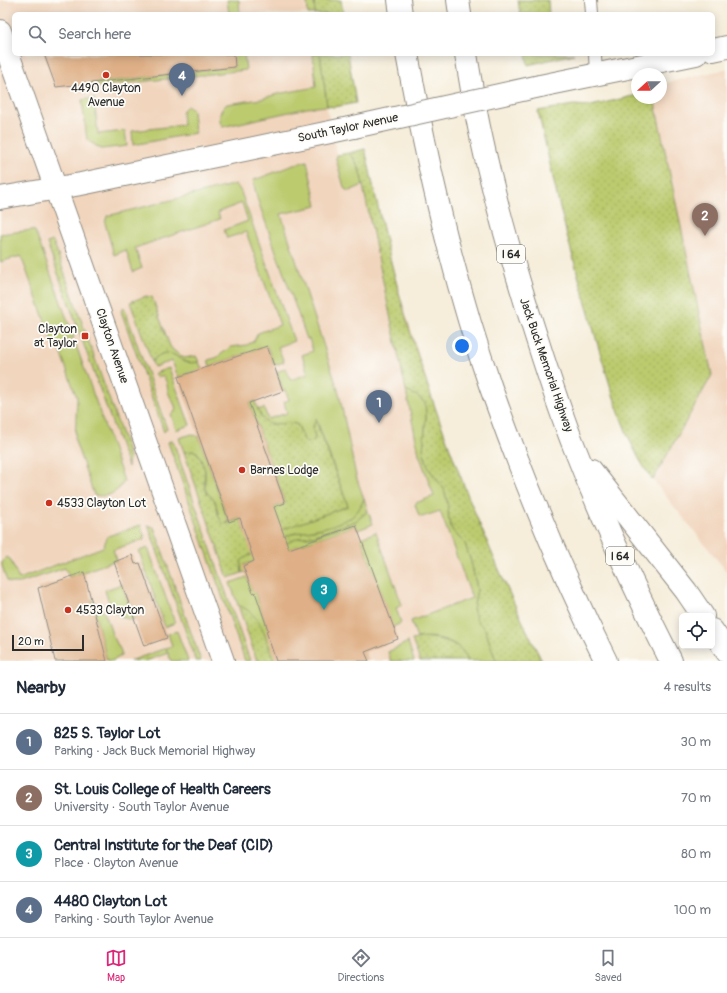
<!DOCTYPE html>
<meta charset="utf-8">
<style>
body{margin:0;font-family:Pangolin,sans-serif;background:#f2f2f3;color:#1f2937}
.controls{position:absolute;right:12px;bottom:12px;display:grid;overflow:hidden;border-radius:6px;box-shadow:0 2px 10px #0003}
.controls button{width:36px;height:36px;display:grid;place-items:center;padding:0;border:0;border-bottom:1px solid #e0e1e3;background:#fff;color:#1f2937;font:20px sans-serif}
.compass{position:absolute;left:631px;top:68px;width:36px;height:36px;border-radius:50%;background:#fff;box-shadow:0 2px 10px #0003;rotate:249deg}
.scale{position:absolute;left:12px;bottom:10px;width:72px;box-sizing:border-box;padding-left:4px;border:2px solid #2b2b2b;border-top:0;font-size:11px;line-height:14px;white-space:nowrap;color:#2b2b2b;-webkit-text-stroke:3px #fdfcf7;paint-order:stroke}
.you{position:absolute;left:462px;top:346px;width:14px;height:14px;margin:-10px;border:3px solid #fff;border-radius:50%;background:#1a73e8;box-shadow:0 0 0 6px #1a73e833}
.badge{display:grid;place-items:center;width:26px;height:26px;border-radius:50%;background:#db2777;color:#fff;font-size:13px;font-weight:700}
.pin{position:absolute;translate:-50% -33px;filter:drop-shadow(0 1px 2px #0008)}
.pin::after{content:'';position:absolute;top:21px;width:14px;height:12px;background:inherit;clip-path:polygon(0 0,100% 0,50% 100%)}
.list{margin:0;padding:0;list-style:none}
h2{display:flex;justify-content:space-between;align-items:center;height:52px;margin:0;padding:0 16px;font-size:17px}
h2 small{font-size:13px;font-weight:400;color:#747a83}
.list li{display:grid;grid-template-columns:26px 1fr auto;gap:12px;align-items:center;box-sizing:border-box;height:56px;padding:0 16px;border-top:1px solid #e0e1e3}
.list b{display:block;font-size:15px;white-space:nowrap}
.list p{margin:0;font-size:13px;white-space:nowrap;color:#747a83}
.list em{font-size:13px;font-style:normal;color:#747a83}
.icon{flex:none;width:22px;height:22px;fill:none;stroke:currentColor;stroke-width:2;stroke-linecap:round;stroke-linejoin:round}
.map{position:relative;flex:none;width:727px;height:661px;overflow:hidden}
.search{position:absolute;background:#fff;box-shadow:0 2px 10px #0003;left:12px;right:12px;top:12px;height:44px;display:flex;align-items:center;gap:10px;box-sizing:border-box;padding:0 14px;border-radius:6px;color:#747a83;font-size:15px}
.sheet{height:276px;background:#fff}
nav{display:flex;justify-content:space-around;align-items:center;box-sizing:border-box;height:56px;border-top:1px solid #e0e1e3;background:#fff;font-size:11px;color:#747a83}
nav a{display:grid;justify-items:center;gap:2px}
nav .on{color:#db2777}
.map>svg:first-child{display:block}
</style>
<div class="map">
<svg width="727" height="661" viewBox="0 0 727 661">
<defs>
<pattern id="grass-dots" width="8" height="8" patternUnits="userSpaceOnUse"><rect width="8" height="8" fill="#bbcb6e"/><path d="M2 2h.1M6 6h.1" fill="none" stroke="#a1ae5f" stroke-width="1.8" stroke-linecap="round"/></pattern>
</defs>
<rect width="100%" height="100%" fill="#fdfcf7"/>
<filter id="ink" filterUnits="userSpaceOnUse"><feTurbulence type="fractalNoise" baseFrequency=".025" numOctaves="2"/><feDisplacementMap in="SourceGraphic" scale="8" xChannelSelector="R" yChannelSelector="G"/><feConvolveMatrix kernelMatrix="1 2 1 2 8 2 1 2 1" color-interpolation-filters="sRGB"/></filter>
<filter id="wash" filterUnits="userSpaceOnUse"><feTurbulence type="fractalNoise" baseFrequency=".012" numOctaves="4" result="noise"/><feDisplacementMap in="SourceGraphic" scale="16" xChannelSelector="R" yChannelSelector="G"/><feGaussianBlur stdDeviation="0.9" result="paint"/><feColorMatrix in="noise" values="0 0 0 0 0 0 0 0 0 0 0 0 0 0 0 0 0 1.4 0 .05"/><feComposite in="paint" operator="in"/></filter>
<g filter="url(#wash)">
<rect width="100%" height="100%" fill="#f6edda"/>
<g fill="#f1d5bd">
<path d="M0 0H314L315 14H14V54H320L325 99 337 155 365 149 381 222 400 294 429 388 453 458 480 525 513 601 542 661H0Z"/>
<path d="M727 69V572L653 480 712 375 654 98H661V84Z"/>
</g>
<g fill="url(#grass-dots)" stroke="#737b4c">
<path d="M314 0H341L343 14H315Z"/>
<path d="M518 0H548L549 14H520Z"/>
<path d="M320 54H348L356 103 334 107 327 106Z"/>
<path d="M526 54H574L528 65Z"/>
<path d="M637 95V98H654L712 375 653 480C626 446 612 391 599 349 585 299 570 250 558 200 551 170 545 141 538 111L573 105 591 106Z"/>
<path d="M365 149C376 197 386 245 399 293 418 361 441 427 467 493 490 550 514 606 542 661H496L485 629 477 621 473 609 477 589 471 562 465 544 452 530 449 521 447 501 444 490 429 469 423 451 426 416 417 396 406 391 359 167 354 158 349 153Z"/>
<path d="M53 241 126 446 129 458 128 467 47 243Z"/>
<path d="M146 296 152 297 170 346 173 350 184 358 196 356 199 362C194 363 190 364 186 363 182 362 180 359 177 357 168 350 159 353 152 362L130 302Z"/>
<path d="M124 307 167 429 164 432 121 311Z"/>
<path d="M255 401C268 440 274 415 298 425L303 438 315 439 313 427 315 418 348 506 262 537 281 539 291 534 322 528 359 509 364 499 368 511 356 521 314 536 298 538 241 566 242 573 228 578 184 452 193 451 197 452 201 459 205 469 204 483 208 494 215 500 219 517 226 524 240 518 246 535 274 507 285 503 249 403Z"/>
<path d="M170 441H173L250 661H245L168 442Z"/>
<path d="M148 525 154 527 201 661H196Z"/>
<path d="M238 605C263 614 265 638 274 661H257Z"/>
<path d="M424 637C442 639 462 642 468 661H420L412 640Z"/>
<path d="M166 648 168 653 146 661H130Z"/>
</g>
<g fill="#bbcb6e" stroke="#737b4c">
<path d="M227 0H239L240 14H229Z"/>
<path d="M307 0H314L315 14H308Z"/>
<path d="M233 54H244L246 70 84 88V84L235 67Z"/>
<path d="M313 54H320L327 106 307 108 222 127C218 118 219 110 227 104L261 99 277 94 316 87Z"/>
<path d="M94 98 98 134 125 131 127 146 101 149 87 140 82 100Z"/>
<path d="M187 106 191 108 193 111 195 133 133 145 132 131 183 125 182 111Z"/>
<path d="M349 153C358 162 360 172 363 185L350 191 346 190 344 187 336 159 337 155Z"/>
<path d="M307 161 317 206 281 214 339 393 356 476 364 499 359 509 352 517 333 525 322 528 291 534 281 539 261 537 348 506 316 418 313 427 315 439 309 443 305 442 298 425 293 423 269 424 262 418 258 410 264 408 268 419 287 413 284 402 289 400 285 390 283 391 277 372 286 368 290 380 308 374 302 355 313 351 309 339H307L257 198 253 180C271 175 289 165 307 161Z"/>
<path d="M236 184 241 192 294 341 278 347 284 362 274 365 267 346 210 366 208 360 216 358 231 347 247 345 254 341 258 333 280 325 246 232 227 238 224 230 248 221 242 203 218 212 220 219 135 248 142 268 133 272 126 250 114 255 105 223 107 216Z"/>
<path d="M32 230 35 231 74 338 54 346 21 256 0 262V234Z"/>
<path d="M76 345 124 481C118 493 107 498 94 495L75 441 77 398 60 351Z"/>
<path d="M164 353C181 353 178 366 199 362L202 369 178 377 172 361 154 367 152 362 155 358Z"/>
<path d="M169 368 190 425 176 430 171 414 174 413 176 409C175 403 171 400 169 394 166 387 169 382 162 376L157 377 155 373Z"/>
<path d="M406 391 417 396 425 403 426 416 423 451 429 469 444 489 447 501 449 521 452 530 465 544 471 562 477 589 473 609 477 621 485 629 496 661H468C462 641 436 635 417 638L411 621 472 598 440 511 422 517 419 516 415 505 416 503 434 496 419 454Z"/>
<path d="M192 434 199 437 229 522 223 524 219 517 215 500 208 494 205 489V470L201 459 197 452 193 451 184 452 179 438Z"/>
<path d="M368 511 373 524 358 530 356 525 244 565 246 572 242 573 241 561 248 556 285 544 298 538 314 536 356 521Z"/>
<path d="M141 525 145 539 113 550 117 560 69 577 65 568 20 583H11L7 581 2 566V562L7 557 10 559 19 579 103 547 108 536Z"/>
<path d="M376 532 402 605 396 608 401 623 393 627 361 538Z"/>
<path d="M148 548 175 623 165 627 139 551Z"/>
<path d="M247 577 253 592H255L279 661H274C265 638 263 615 238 605L230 583Z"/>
<path d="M122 584 134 620C117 619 109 606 105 590Z"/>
<path d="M91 599 100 607 106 616 112 634 121 651V656L112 661 107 660Z"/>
<path d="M177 631 188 661H171L166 648 172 646 168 634Z"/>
<path d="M408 642 414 661H391L388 652Z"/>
</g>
<g id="blocks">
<g fill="#dfb087">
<path d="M44 54H234L235 67 56 87Z"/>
<path d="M267 346 283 391 249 403 285 503 274 507 289 549 356 525 398 639 365 652 369 661H276L266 631 268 630 255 592 253 593 243 566 254 561 240 518 229 522 178 377Z"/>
<path d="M132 555 135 564 140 563 167 638 144 646 114 562Z"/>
<path d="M84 572 107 661H55L38 588Z"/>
</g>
</g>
</g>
<g filter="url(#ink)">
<use href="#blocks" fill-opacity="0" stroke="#908c82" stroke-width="1"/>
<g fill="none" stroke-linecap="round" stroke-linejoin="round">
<g stroke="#908c82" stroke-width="14">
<g id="service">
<path d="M591 0 592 14"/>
<path d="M595 54 596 75"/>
</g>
</g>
<g stroke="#908c82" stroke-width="24">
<g id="tertiary">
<path d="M0 31 223 661"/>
<path d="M713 50 727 47"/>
<path d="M540 86 696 54"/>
<path d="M0 198 81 184 354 127"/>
</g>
</g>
<g stroke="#908c82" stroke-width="24">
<g id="motorway">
<path d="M399 0 401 14"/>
<path d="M458 0 460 14"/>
<path d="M407 54C428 167 453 279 491 388 524 481 562 573 606 661"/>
<path d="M466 54C470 78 474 103 479 127 494 198 514 268 536 336 548 374 560 412 575 449 603 521 636 592 671 661"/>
<path d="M591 470 686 591 703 616"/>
<path d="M712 630 727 652"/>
</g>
</g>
<use href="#service" stroke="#fff" stroke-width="12"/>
<use href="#tertiary" stroke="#fff" stroke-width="22"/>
<use href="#motorway" stroke="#fff" stroke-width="22"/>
<g stroke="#908c82" stroke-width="24" stroke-linecap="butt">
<path id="tertiary-bridge" d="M354 127 540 86"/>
</g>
<use href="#tertiary-bridge" stroke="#fff" stroke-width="22"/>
</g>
</g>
<g fill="#c8321e" stroke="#fdfcf7" stroke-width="1.5">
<circle cx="106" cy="75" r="4"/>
<rect x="81" y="332" width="8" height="8" rx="2"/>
<circle cx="242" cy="470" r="4"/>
<circle cx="49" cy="503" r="4"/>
<circle cx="68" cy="610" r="4"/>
</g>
<g text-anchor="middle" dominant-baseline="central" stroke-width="3.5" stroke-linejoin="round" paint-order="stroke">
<g fill="#fdfcf7" stroke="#6a6a68" stroke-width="1">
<rect x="497" y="245" width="28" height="18" rx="3"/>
<rect x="606" y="547" width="28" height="18" rx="3"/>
</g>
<g font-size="11" font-weight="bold" fill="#2b2b2b">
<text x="511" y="254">I 64</text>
<text x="620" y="556">I 64</text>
</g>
<g font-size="12" fill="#2b2b2b" stroke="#fdfcf7" text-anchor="start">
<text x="106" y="88" text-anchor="middle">4490 Clayton<tspan x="106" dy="14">Avenue</tspan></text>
<text x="77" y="329" text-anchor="end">Clayton<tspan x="77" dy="14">at Taylor</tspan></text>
<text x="250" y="470">Barnes Lodge</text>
<text x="57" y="503">4533 Clayton Lot</text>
<text x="76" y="610">4533 Clayton</text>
</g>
<g font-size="12" fill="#2b2b2b" stroke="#fdfcf7">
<text transform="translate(348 128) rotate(-12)">South Taylor Avenue</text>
<text transform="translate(112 346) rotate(71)">Clayton Avenue</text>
<text transform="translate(546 365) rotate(71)">Jack Buck Memorial Highway</text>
</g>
</g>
</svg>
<div class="controls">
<button><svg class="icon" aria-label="locate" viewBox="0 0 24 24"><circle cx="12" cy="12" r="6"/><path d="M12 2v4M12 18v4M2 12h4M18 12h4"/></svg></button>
</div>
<svg class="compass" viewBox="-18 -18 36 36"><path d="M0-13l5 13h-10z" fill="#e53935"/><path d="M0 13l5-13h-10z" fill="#747a83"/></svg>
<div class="scale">20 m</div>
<div class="you"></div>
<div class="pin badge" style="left:379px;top:423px;background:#5c6f8a">1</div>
<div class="pin badge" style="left:705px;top:236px;background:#8d6e63">2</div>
<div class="pin badge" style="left:324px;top:610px;background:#0f9aa8">3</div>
<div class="pin badge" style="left:182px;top:96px;background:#5c6f8a">4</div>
<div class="search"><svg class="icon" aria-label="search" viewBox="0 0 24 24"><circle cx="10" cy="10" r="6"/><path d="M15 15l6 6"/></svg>Search here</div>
</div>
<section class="sheet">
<h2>Nearby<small>4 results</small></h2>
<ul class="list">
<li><span class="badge" style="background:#5c6f8a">1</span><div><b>825 S. Taylor Lot</b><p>Parking · Jack Buck Memorial Highway</p></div><em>30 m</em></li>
<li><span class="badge" style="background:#8d6e63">2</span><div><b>St. Louis College of Health Careers</b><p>University · South Taylor Avenue</p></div><em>70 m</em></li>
<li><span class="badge" style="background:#0f9aa8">3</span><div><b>Central Institute for the Deaf (CID)</b><p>Place · Clayton Avenue</p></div><em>80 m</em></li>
<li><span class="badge" style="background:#5c6f8a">4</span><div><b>4480 Clayton Lot</b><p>Parking · South Taylor Avenue</p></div><em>100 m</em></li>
</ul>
</section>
<nav>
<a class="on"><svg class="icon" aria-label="map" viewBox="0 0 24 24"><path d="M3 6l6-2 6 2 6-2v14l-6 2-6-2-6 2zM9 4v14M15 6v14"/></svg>Map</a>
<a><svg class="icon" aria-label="directions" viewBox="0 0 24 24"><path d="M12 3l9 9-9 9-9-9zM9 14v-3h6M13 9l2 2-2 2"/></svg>Directions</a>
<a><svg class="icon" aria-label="saved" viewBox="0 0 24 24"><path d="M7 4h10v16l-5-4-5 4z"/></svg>Saved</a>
</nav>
